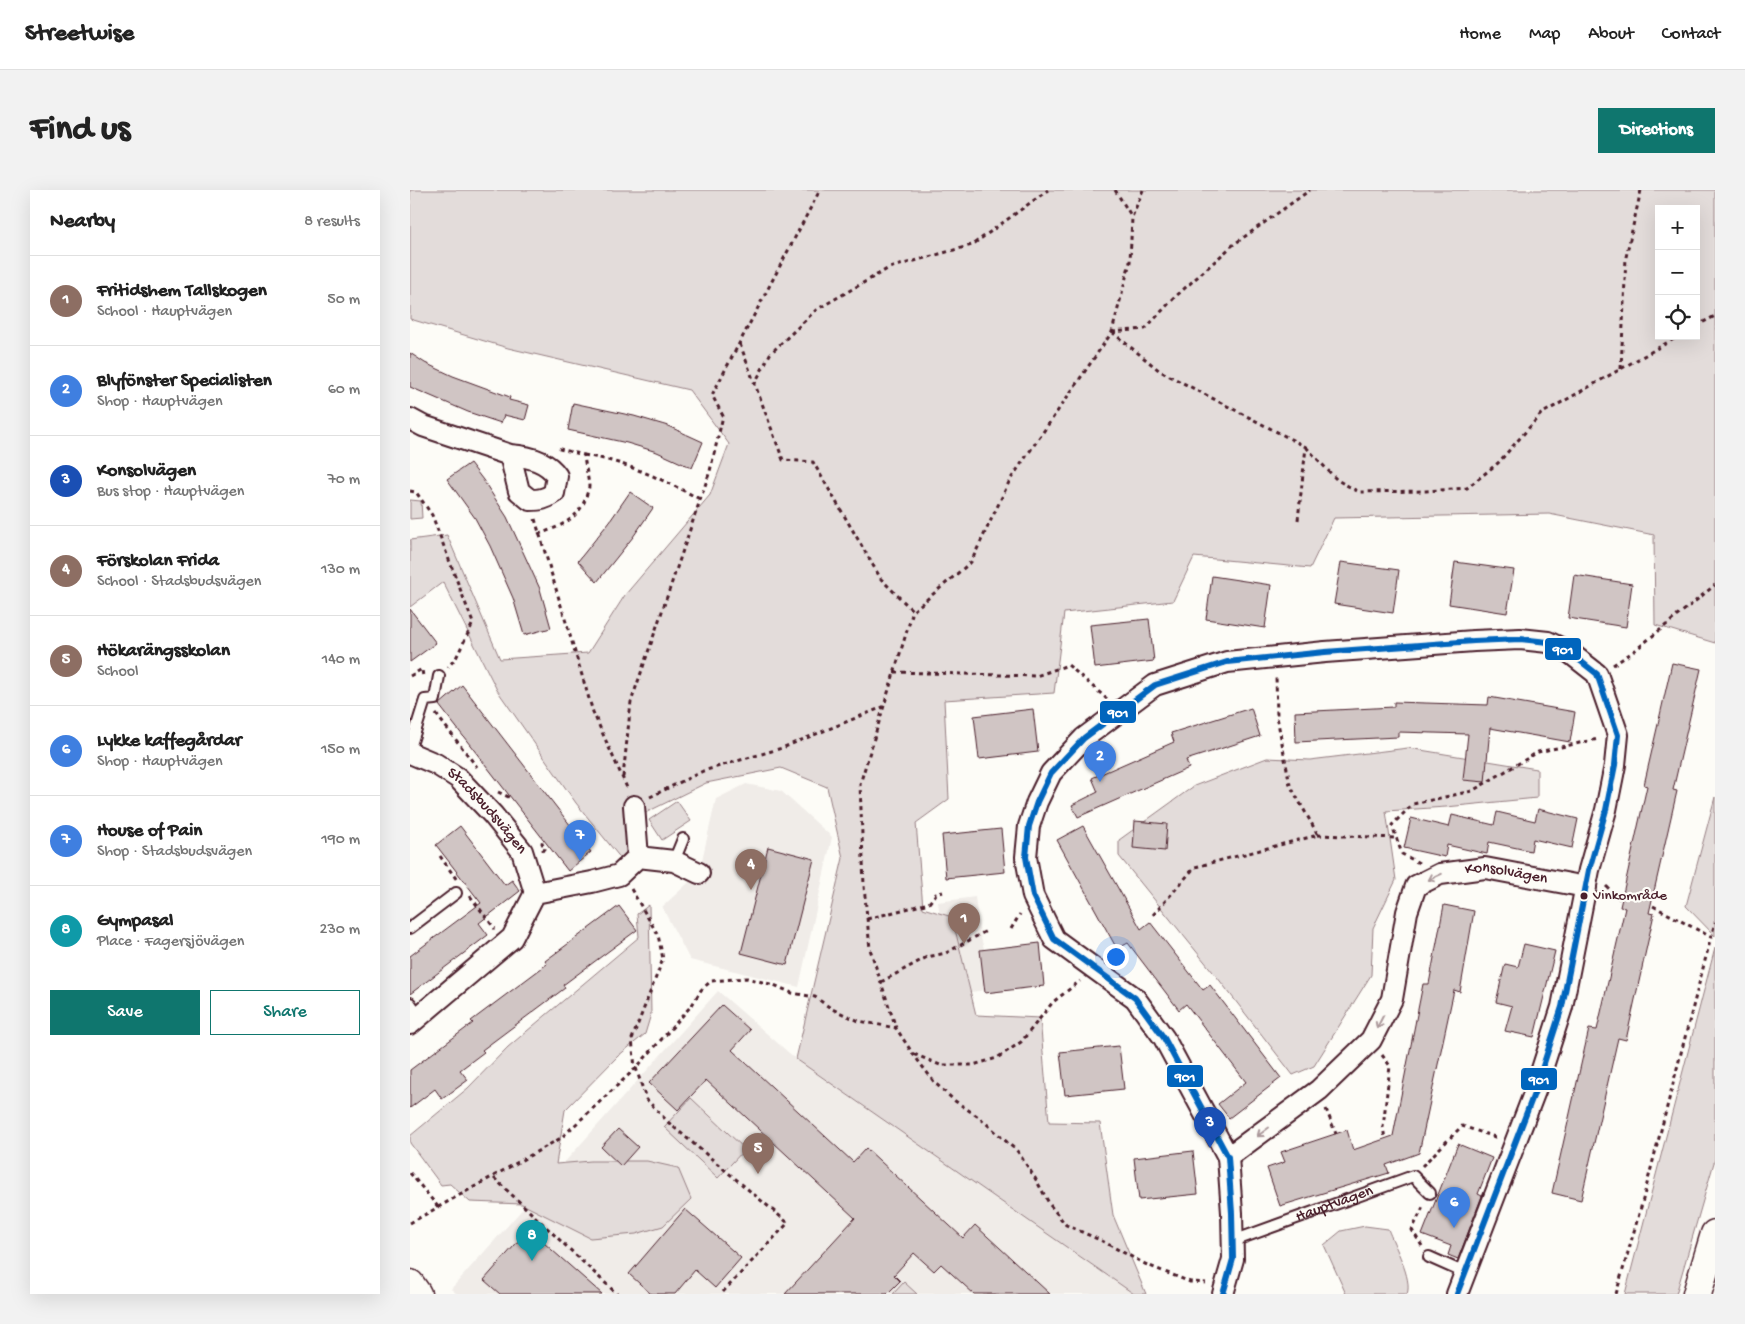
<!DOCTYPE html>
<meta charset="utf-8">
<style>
body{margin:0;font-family:"Gochi Hand",sans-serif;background:#f2f2f2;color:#222}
.controls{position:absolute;right:15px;top:15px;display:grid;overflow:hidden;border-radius:0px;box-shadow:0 5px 20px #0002}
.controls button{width:45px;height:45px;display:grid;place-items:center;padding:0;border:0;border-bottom:1px solid #e0e0e0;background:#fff;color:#222;font:25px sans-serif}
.you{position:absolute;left:705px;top:766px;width:18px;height:18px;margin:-12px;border:4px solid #fff;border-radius:50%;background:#1a73e8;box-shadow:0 0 0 8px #1a73e833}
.badge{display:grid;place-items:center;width:32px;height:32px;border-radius:50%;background:#0f766e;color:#fff;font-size:16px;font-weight:700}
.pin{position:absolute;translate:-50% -41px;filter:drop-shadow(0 1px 2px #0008)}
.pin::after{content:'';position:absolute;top:26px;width:18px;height:15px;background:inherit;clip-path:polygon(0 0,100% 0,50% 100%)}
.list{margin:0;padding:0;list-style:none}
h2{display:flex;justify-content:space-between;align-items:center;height:65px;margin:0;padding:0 20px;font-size:21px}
h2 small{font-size:16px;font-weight:400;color:#767676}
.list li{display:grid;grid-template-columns:32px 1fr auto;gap:15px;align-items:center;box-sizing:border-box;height:90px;padding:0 20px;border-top:1px solid #e0e0e0}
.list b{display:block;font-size:19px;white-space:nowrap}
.list p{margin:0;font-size:16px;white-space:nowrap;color:#767676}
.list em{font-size:16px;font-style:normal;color:#767676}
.actions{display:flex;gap:10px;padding:15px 20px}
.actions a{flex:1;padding:11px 0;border:1px solid #0f766e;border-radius:0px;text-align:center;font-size:18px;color:#0f766e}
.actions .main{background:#0f766e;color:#fff}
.icon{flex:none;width:28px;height:28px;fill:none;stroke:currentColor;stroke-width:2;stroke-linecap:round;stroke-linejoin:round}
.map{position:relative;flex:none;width:1305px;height:1104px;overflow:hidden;border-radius:0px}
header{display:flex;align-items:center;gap:30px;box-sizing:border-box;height:70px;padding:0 25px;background:#fff;border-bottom:1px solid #e0e0e0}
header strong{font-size:24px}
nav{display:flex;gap:28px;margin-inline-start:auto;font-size:18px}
.intro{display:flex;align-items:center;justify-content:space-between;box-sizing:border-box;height:120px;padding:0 30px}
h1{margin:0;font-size:35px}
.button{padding:12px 22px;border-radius:0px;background:#0f766e;color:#fff;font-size:18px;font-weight:700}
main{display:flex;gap:30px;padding:0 30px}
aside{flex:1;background:#fff;border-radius:0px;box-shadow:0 5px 20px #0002}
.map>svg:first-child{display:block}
</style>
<header>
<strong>Streetwise</strong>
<nav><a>Home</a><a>Map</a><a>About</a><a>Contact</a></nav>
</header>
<div class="intro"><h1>Find us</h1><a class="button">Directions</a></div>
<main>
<aside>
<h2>Nearby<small>8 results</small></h2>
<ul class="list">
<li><span class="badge" style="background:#8d6e63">1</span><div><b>Fritidshem Tallskogen</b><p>School · Hauptvägen</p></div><em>50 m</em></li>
<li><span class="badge" style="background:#3f7fe0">2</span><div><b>Blyfönster Specialisten</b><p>Shop · Hauptvägen</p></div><em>60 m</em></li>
<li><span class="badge" style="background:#1a4fb4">3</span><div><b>Konsolvägen</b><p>Bus stop · Hauptvägen</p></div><em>70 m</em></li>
<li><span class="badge" style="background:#8d6e63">4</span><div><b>Förskolan Frida</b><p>School · Stadsbudsvägen</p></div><em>130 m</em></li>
<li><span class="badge" style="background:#8d6e63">5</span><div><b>Hökarängsskolan</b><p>School</p></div><em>140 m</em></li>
<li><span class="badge" style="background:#3f7fe0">6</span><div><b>Lykke kaffegårdar</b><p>Shop · Hauptvägen</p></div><em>150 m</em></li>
<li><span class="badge" style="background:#3f7fe0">7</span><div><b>House of Pain</b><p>Shop · Stadsbudsvägen</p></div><em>190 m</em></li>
<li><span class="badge" style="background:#0f9aa8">8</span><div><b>Gympasal</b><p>Place · Fagersjövägen</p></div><em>230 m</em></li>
</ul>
<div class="actions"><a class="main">Save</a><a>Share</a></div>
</aside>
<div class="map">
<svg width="1305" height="1104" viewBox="0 0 1305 1104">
<rect width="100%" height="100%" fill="#fdfcf7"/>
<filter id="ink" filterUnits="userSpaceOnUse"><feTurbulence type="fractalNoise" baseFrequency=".02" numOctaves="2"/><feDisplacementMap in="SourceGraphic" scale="10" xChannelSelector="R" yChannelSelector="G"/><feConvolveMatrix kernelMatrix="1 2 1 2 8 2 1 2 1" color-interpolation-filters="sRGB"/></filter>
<g filter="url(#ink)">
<g fill="#f0ece8">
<path d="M336 594 371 601 422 647 389 797 280 770 252 717 289 683 306 609Z"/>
<path d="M565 707 570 745 576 765 581 799 542 805 528 712Z"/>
<path d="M308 801 386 869 724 1104H47L41 1099Z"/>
</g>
<g fill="#e3dcda" stroke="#967e82" fill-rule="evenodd">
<path d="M0 0H1305V453L1245 435 1244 345 1139 324 924 328 900 378 784 367 763 411 654 423 644 503 534 510 539 609 506 633 513 718 542 727 566 825 630 828 639 932 690 933 703 1025 736 1104H724L386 869 433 668 417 597 371 578 296 593 235 623 212 670 166 613 87 500 33 392 0 417V350L37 345 90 469 178 463 215 405 300 305 319 254 279 200 98 158 0 129ZM1249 19H1286V146H1249Z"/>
<path d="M0 310 11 311 12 328 0 329Z"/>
<path d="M998 558 1127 579V608L1036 617 976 621 986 690 963 738 961 785 904 876 883 885 807 787 709 666V650L784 596 857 568 900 570Z"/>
<path d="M1305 607V746L1276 716Z"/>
<path d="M267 611 281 631 252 650 239 630Z"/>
<path d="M239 715 241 824 235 844 208 866 155 920 146 974 181 971H237L268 978 281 1009 253 1036 226 1044 180 1048 112 1014 60 1012 40 994 31 995 0 953V946L58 898 98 857 229 747 227 724Z"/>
<path d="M1305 758V969L1266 1104H1215Z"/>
<path d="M281 908 335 959 308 988 254 937Z"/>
<path d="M955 1036 978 1039C984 1055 1003 1089 997 1104H936L914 1055 931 1041Z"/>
<path d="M494 1092 507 1104H483Z"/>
</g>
<g fill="#d0c5c4" stroke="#4a1f2b">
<path d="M0 163 15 173 43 186 100 207 99 210 119 215 115 230 94 225 91 233 58 222 0 197Z"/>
<path d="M163 213 224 226 258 236 293 252 282 278 247 262 217 253 158 240Z"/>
<path d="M60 273 73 290 97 327 130 399 141 438 114 445 103 408 80 356 65 328 37 289Z"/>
<path d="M220 302 243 318 223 347 187 392 168 371 200 331Z"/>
<path d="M931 372 989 380 983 423 924 414Z"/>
<path d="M1045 372 1104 380 1097 423 1039 414Z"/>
<path d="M1164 385 1222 394 1216 437 1158 428Z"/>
<path d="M802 386 861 395 855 438 796 429Z"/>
<path d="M0 419 26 453 0 472Z"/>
<path d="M739 429 744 471 685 478 680 435Z"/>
<path d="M1262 473 1291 479 1263 600 1267 601 1239 723 1244 724 1216 850 1208 848 1171 1010 1142 1003 1179 839 1187 840 1215 718 1210 717 1237 596 1234 595Z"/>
<path d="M52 495 181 662 158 681 29 515Z"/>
<path d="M1079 507 1165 522 1160 552 1080 538 1075 592 1053 590 1058 544 988 542V547L886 552 885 522 984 517V512L1078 515Z"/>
<path d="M841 518 850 546 776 570 779 578 668 627 662 615 688 602 682 588 764 552 761 543Z"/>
<path d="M623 519 628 562 569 569 564 526Z"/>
<path d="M1128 619 1168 629 1162 658 1123 649 1121 661 1079 652 1077 664 1037 655 1035 667 994 658 1001 628 1039 637 1042 625 1084 635 1087 622 1125 631Z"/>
<path d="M725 631 757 634 755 661 723 658Z"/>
<path d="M50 636 95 695 102 690 110 701 69 733 78 745 0 804V766L71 713 26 655Z"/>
<path d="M673 636 731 739 740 732 793 800 800 795 871 888 819 928 808 914 836 892 776 814 769 820 718 753 707 759 647 650Z"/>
<path d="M591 639 595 682 536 688 532 645Z"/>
<path d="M358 657 404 669 377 775 331 763Z"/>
<path d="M1034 715 1064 721 1050 802 1044 800 1009 963 976 975 979 983 870 1016 857 978 875 972 871 962 937 940 943 960 983 946 1013 794H1019Z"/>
<path d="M209 716 227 740 153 795 155 798 72 860 74 862 50 880 58 890 32 909 25 899 0 918V880L63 833 61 831 137 774 135 771Z"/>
<path d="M630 753 634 796 575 803 570 760Z"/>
<path d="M1114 754 1145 761 1124 847 1095 841 1102 816 1086 812 1095 774 1108 777Z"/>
<path d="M312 815 340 840 322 860 443 972 456 958 553 1048 565 1035 640 1104H564L531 1074 524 1081 504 1063 484 1085 490 1091 477 1104H375L445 1028 296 890 268 920 239 893Z"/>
<path d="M709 856 714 899 655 905 650 862Z"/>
<path d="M208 939 228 957 211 976 191 957Z"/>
<path d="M1048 954 1082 968 1068 1004 1072 1006 1048 1069 1038 1065 1041 1056 1012 1045Z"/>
<path d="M783 961 788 1004 729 1010 724 968Z"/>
<path d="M275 1019 331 1068 305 1098 285 1080 265 1104H241L219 1084Z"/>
<path d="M119 1039 134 1053 192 1104H90L74 1090Z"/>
</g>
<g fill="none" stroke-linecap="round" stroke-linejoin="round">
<g stroke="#4a1f2b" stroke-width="14">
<g id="lane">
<path d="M0 558 15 510 25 509 29 486"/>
<path d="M264 671 273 649"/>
<path d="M0 738 46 703"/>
<path d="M0 813 10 827"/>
<path id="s1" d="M823 1051 1003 986 1020 1003"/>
<path d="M1019 1067 1055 1083"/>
</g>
</g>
<g stroke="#4a1f2b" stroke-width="24">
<g id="street">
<path d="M0 229 13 236 100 265C117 266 137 271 147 286L144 303C136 309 130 310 120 310L109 301 100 265"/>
<path id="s2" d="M0 563 26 574 48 588 83 625 112 661 125 703"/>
<path d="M228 667 264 671 289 683"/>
<path d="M0 834 102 748 125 703 182 692 209 685 228 667 224 616"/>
<path id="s3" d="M818 967 909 900 961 850 982 809 997 722 1006 696 1030 684 1075 678 1176 697"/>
<path d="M813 1104 823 1069 822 1023 818 967 754 848 725 808 685 779 644 749 623 706 616 667 619 636 627 612 641 583 674 548 745 495 817 472 915 462 1064 451 1110 449 1138 452 1159 462 1187 484 1208 545 1205 575 1196 620 1179 680 1152 817 1125 901 1047 1104"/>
</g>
</g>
<g stroke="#4a1f2b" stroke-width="31">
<g id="secondary">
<path d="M0 1094 7 1104"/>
<path d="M1287 1104 1305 1044"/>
</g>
</g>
<g stroke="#4a1f2b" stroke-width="3" stroke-dasharray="4 4" stroke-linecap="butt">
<path d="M705 0 722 27"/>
<path d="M733 0 722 27 720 72 702 142 600 290 561 372 503 421 450 594 454 696 460 759 486 838 503 864 525 893 545 911 570 928 608 962 625 988 640 1015 656 1035 692 1051 735 1074 780 1092 796 1093"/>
<path d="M1286 136 1305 126"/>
<path d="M702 142 750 181 896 257 888 330"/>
<path d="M702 142 735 139 765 107 823 55 900 0"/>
<path d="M330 154 373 270 403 272 471 389 503 421"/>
<path d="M1211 179 1216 67 1231 0"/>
<path d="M344 195 360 164 406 120 479 78 562 55 638 0"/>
<path d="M896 257 927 290 949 302 1016 301 1057 298 1088 273 1131 224 1269 146"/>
<path d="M174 265C217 272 251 289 290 309"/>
<path d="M0 301 6 302 22 325 63 433 46 468 38 477"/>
<path d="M125 329 183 522 218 600"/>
<path d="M128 344C148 338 169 329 176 307 177 303 179 299 179 296 178 286 175 275 174 265L146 258"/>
<path d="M1203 475 1223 462 1305 395"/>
<path d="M484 482 626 486 658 475 697 509"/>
<path d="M0 486 12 479 13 487"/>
<path d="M26 524 67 577"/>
<path d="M213 587 221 512 300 281 313 226 302 205 410 0"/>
<path d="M88 602 101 608"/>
<path d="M240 607 293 581 372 558 473 517"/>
<path d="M908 645 987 648"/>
<path d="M132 661 135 659 132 653 133 649"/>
<path d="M30 666 47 690"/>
<path d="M1009 673 992 664 982 635 1003 614 1062 601 1128 562 1188 549"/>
<path d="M1196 696 1210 709"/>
<path d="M221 699 248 745 253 769 222 849 225 878"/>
<path d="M60 706 85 739"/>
<path d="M1243 716 1301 747"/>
<path d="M743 725 785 677 908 645 880 595 867 527 866 485"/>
<path d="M457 729 519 713 526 704 533 702"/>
<path d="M601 739 610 724"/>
<path d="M471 792 517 767 536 763 578 740"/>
<path d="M504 864 530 875H563L587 868 611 852 643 812 670 791"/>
<path d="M972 865 980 876 973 937 975 949"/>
<path d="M226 878 236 909 259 933 378 1033 311 1104"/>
<path d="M916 919 926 944"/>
<path d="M1012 976 1052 936 1088 948"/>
<path d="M0 983 29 1018"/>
<path d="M84 988 207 1104"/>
<path d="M0 1033 151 948 226 878 282 815 291 800 301 791 337 788 364 795 382 803 405 807 422 819 449 831 486 838"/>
<path d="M1012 1056 1002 1040 1014 1015"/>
<path d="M1206 1104 1231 1017 1305 732"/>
</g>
<use href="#lane" stroke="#fdfcf7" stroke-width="10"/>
<use href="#street" stroke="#fdfcf7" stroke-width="20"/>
<use href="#secondary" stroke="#fdfcf7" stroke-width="28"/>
<g stroke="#fdfcf7" stroke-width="10">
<path id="bus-1" d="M813 1104 823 1069 822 1023 818 967 754 848 725 808 644 749 623 706 616 667 619 636 627 612 641 583 674 548 745 495 817 472 915 462 1064 451 1110 449 1138 452 1159 462 1187 484 1208 545 1205 575 1196 620 1179 680 1152 817 1125 901 1047 1104"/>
</g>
<use href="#bus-1" stroke="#0065bd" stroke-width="6"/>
</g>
<defs><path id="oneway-shaft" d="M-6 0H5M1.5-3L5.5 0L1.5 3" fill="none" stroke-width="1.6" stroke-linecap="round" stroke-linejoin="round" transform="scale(1.25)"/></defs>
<g stroke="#ac999b">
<use href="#oneway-shaft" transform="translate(1025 687) rotate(155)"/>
<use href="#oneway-shaft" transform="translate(970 832) rotate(117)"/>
<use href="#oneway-shaft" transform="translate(853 942) rotate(143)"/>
</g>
</g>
<circle fill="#4a1f2b" stroke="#fdfcf7" stroke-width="2" cx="1174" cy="706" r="4.5"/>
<g text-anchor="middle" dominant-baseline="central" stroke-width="4.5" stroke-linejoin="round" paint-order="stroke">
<g font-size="15" fill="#4a1f2b" stroke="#fdfcf7" text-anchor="start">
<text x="1183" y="706">Vinkområde</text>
</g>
<g font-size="16" fill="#4a1f2b" stroke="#fdfcf7">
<text stroke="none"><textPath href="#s2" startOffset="98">Stadsbudsvägen</textPath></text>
<text stroke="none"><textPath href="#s3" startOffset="441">Konsolvägen</textPath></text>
<text stroke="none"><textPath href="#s1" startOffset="108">Hauptvägen</textPath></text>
</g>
</g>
<g stroke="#fdfcf7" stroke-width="2">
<rect x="1134" y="447" width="38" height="24" rx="5" fill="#0065bd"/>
<rect x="689" y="510" width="38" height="24" rx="5" fill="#0065bd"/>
<rect x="756" y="874" width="38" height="24" rx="5" fill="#0065bd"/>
<rect x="1110" y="877" width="38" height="24" rx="5" fill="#0065bd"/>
</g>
<g font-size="14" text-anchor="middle" font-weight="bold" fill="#fff">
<text x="1153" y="464">901</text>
<text x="708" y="527">901</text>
<text x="775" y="891">901</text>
<text x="1129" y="894">901</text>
</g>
</svg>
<div class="controls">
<button>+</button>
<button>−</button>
<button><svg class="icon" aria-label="locate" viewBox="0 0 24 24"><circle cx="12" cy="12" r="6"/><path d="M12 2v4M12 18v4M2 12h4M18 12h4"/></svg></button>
</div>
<div class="you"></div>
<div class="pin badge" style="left:554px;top:754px;background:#8d6e63">1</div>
<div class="pin badge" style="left:690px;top:592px;background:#3f7fe0">2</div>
<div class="pin badge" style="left:800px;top:958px;background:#1a4fb4">3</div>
<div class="pin badge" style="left:341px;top:700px;background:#8d6e63">4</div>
<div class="pin badge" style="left:348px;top:984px;background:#8d6e63">5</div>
<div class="pin badge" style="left:1044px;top:1038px;background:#3f7fe0">6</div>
<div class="pin badge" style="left:170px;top:671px;background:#3f7fe0">7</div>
<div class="pin badge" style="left:122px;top:1071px;background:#0f9aa8">8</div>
</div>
</main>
